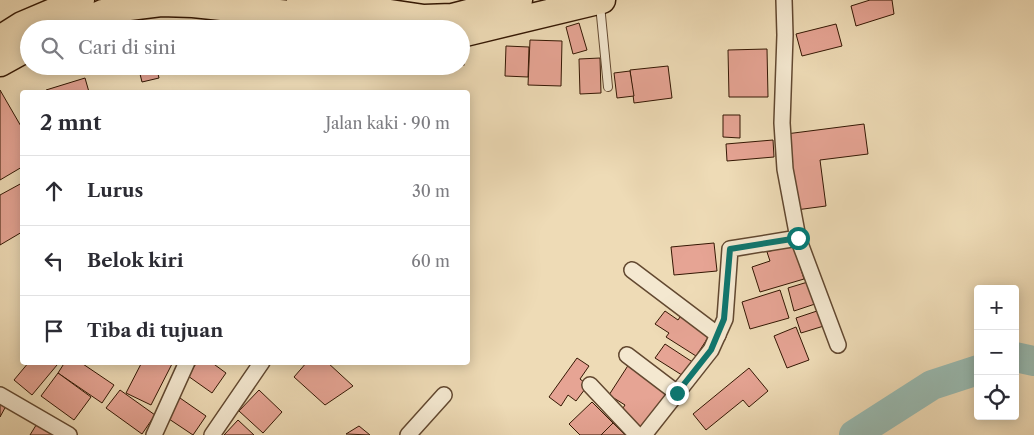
<!DOCTYPE html>
<html lang="id">
<meta charset="utf-8">
<style>
body{margin:0;font-family:"Libre Caslon Text",serif;background:#f2f2f3;color:#2b2b33}
.controls{position:absolute;right:15px;bottom:15px;display:grid;overflow:hidden;border-radius:5px;box-shadow:0 2px 12px #0003}
.controls button{width:45px;height:45px;display:grid;place-items:center;padding:0;border:0;border-bottom:1px solid #e1e1e2;background:#fff;color:#2b2b33;font:25px sans-serif}
.stop{position:absolute;width:15px;height:15px;margin:-11px;border:4px solid #0f766e;border-radius:50%;background:#fff}
.stop.end{background:#0f766e;border-color:#fff;box-shadow:0 1px 5px #0008}
.list{margin:0;padding:0;list-style:none}
h2{display:flex;justify-content:space-between;align-items:center;height:65px;margin:0;padding:0 20px;font-size:21px}
h2 small{font-size:16px;font-weight:400;color:#7c7c81}
.list li{display:grid;grid-template-columns:32px 1fr auto;gap:15px;align-items:center;box-sizing:border-box;height:70px;padding:0 20px;border-top:1px solid #e1e1e2}
.list b{display:block;font-size:19px;white-space:nowrap}
.list em{font-size:16px;font-style:normal;color:#7c7c81}
.icon{flex:none;width:28px;height:28px;fill:none;stroke:currentColor;stroke-width:2;stroke-linecap:round;stroke-linejoin:round}
.map{position:relative;flex:none;width:1034px;height:435px;overflow:hidden}
.search{position:absolute;background:#fff;box-shadow:0 2px 12px #0003;left:20px;top:20px;width:450px;height:55px;display:flex;align-items:center;gap:12px;box-sizing:border-box;padding:0 18px;border-radius:28px;color:#7c7c81;font-size:19px}
.panel{position:absolute;background:#fff;box-shadow:0 2px 12px #0003;left:20px;top:90px;width:450px;height:275px;border-radius:5px}
.map>svg:first-child{display:block}
</style>
<div class="map">
<svg width="1034" height="435" viewBox="0 0 1034 435">
<rect width="100%" height="100%" fill="#eedbb6"/>
<filter id="stains"><feTurbulence type="fractalNoise" baseFrequency=".004" numOctaves="4"/><feColorMatrix values="0 0 0 0 .2 0 0 0 0 .09 0 0 0 0 .02 0 0 0 .5 -.17"/></filter>
<radialGradient id="worn" r=".72"><stop offset=".6" stop-color="#630" stop-opacity="0"/><stop offset="1" stop-color="#630" stop-opacity=".3"/></radialGradient>
<g fill="none" stroke-linecap="round" stroke-linejoin="round">
<g stroke="#99bbb2" stroke-width="30">
<path d="M1015 357 1034 361"/>
<path d="M854 435 932 385 978 370"/>
</g>
</g>
<g fill="#e6a494" stroke="#341703">
<path d="M870 0H892L894 14 856 26 851 6Z"/>
<path d="M579 23 587 50 573 54 566 27Z"/>
<path d="M836 24 842 46 802 56 796 34Z"/>
<path d="M530 40 562 41 561 86 528 85Z"/>
<path d="M506 46 529 47 528 77 505 76Z"/>
<rect x="461" y="48" width="3" height="17"/>
<path d="M767 49 768 97H729L728 50Z"/>
<path d="M600 58 601 93 580 94 579 59Z"/>
<path d="M138 66H156L159 78 142 82Z"/>
<path d="M668 66 672 98 634 103 630 70Z"/>
<path d="M630 71 634 96 617 98 614 73Z"/>
<path d="M85 78 89 92H47L46 90Z"/>
<path d="M0 90 22 128V167L0 180Z"/>
<path d="M723 115H740V138L723 137Z"/>
<path d="M864 124 868 154 820 160 826 206 796 210 786 134Z"/>
<path d="M773 140 774 157 727 161 726 144Z"/>
<path d="M22 183V232L0 245V195Z"/>
<path d="M714 243 717 271 674 275 671 247Z"/>
<path d="M793 244 804 279 760 292 752 267 770 261 767 252Z"/>
<path d="M811 281 818 303 794 311 788 288Z"/>
<path d="M780 290 789 318 750 329 742 302Z"/>
<path d="M823 309 827 325 801 333 796 318Z"/>
<path d="M665 311 678 320 684 311 713 330 696 356 666 337 669 333 655 324Z"/>
<path d="M796 327 809 360 787 368 774 336Z"/>
<path d="M665 344 694 363 685 377 655 358Z"/>
<path d="M577 358 589 366 580 379 588 385 576 401 568 395 561 406 549 397Z"/>
<path d="M29 362H54L57 365 32 395 14 380Z"/>
<path d="M65 362H80L114 385 102 403 58 373Z"/>
<path d="M142 362H173L151 405 126 393Z"/>
<path d="M197 362H211L226 373 212 393 188 376Z"/>
<path d="M307 362H327L353 386 325 405 294 377Z"/>
<path d="M629 364 672 392 643 429 619 414 625 405 609 395Z"/>
<path d="M749 368 768 391 749 407 743 400 706 430 693 414Z"/>
<path d="M58 373 91 397 74 420 41 396Z"/>
<path d="M120 390 155 415 142 434 106 408Z"/>
<path d="M259 390 282 412 263 433 239 411Z"/>
<path d="M180 398 206 416 193 435 166 417Z"/>
<path d="M0 402 6 406 0 417Z"/>
<path d="M592 402 613 423 601 435H580L569 424Z"/>
<path d="M238 420 254 435H224Z"/>
<path d="M38 422 55 432 53 435H30Z"/>
<path d="M613 423 625 435H601Z"/>
<path d="M359 426 370 435 346 434Z"/>
</g>
<g fill="none" stroke-linecap="round" stroke-linejoin="round">
<g stroke="#624830" stroke-width="10">
<path id="lane" d="M600 5 608 87"/>
</g>
<g stroke="#624830" stroke-width="18">
<g id="street">
<path d="M784 0 785 35 782 123 785 169 798 238 838 345"/>
<path d="M632 270 718 335"/>
<path d="M627 355 677 393"/>
<path d="M590 385 637 435"/>
<path d="M0 395 69 435"/>
<path d="M154 435 187 362"/>
<path d="M212 435 262 362"/>
<path d="M408 435 444 395"/>
<path d="M644 435 711 350 725 319 730 249 798 238"/>
</g>
</g>
<g stroke="#341703" stroke-width="29">
<g id="highway">
<path d="M300 0 424 18 452 17 519 0"/>
<path d="M67 29 103 13 129 7 161 3 193 4 289 14 354 29"/>
<path d="M461 34 602 0"/>
<path d="M0 39 22 25 81 0"/>
<path d="M0 63 29 47"/>
</g>
</g>
<use href="#lane" stroke="#f4e8d0" stroke-width="8"/>
<use href="#street" stroke="#f4e8d0" stroke-width="15"/>
<use href="#highway" stroke="#eedbb6" stroke-width="26"/>
</g>
<g fill="none" stroke-linecap="round" stroke-linejoin="round">
<path stroke="#0f766e" stroke-width="6" d="M677 393 711 350 724 319 730 249 798 238"/>
</g>
<rect width="100%" height="100%" filter="url(#stains)"/>
<rect width="100%" height="100%" fill="url(#worn)"/>
</svg>
<div class="controls">
<button>+</button>
<button>−</button>
<button><svg class="icon" aria-label="locate" viewBox="0 0 24 24"><circle cx="12" cy="12" r="6"/><path d="M12 2v4M12 18v4M2 12h4M18 12h4"/></svg></button>
</div>
<div class="stop" style="left:798px;top:238px"></div>
<div class="stop end" style="left:677px;top:393px"></div>
<div class="search"><svg class="icon" aria-label="search" viewBox="0 0 24 24"><circle cx="10" cy="10" r="6"/><path d="M15 15l6 6"/></svg>Cari di sini</div>
<section class="panel">
<h2>2 mnt<small>Jalan kaki · 90 m</small></h2>
<ul class="list">
<li><svg class="icon" aria-label="ahead" viewBox="0 0 24 24"><path d="M12 20V5M6 11l6-6 6 6"/></svg><div><b>Lurus</b></div><em>30 m</em></li>
<li><svg class="icon" aria-label="left" viewBox="0 0 24 24"><path d="M17 20v-9H6M10 6l-5 5 5 5"/></svg><div><b>Belok kiri</b></div><em>60 m</em></li>
<li><svg class="icon" aria-label="arrive" viewBox="0 0 24 24"><path d="M6 21V4h12l-3 4 3 4H6"/></svg><div><b>Tiba di tujuan</b></div></li>
</ul>
</section>
</div>
